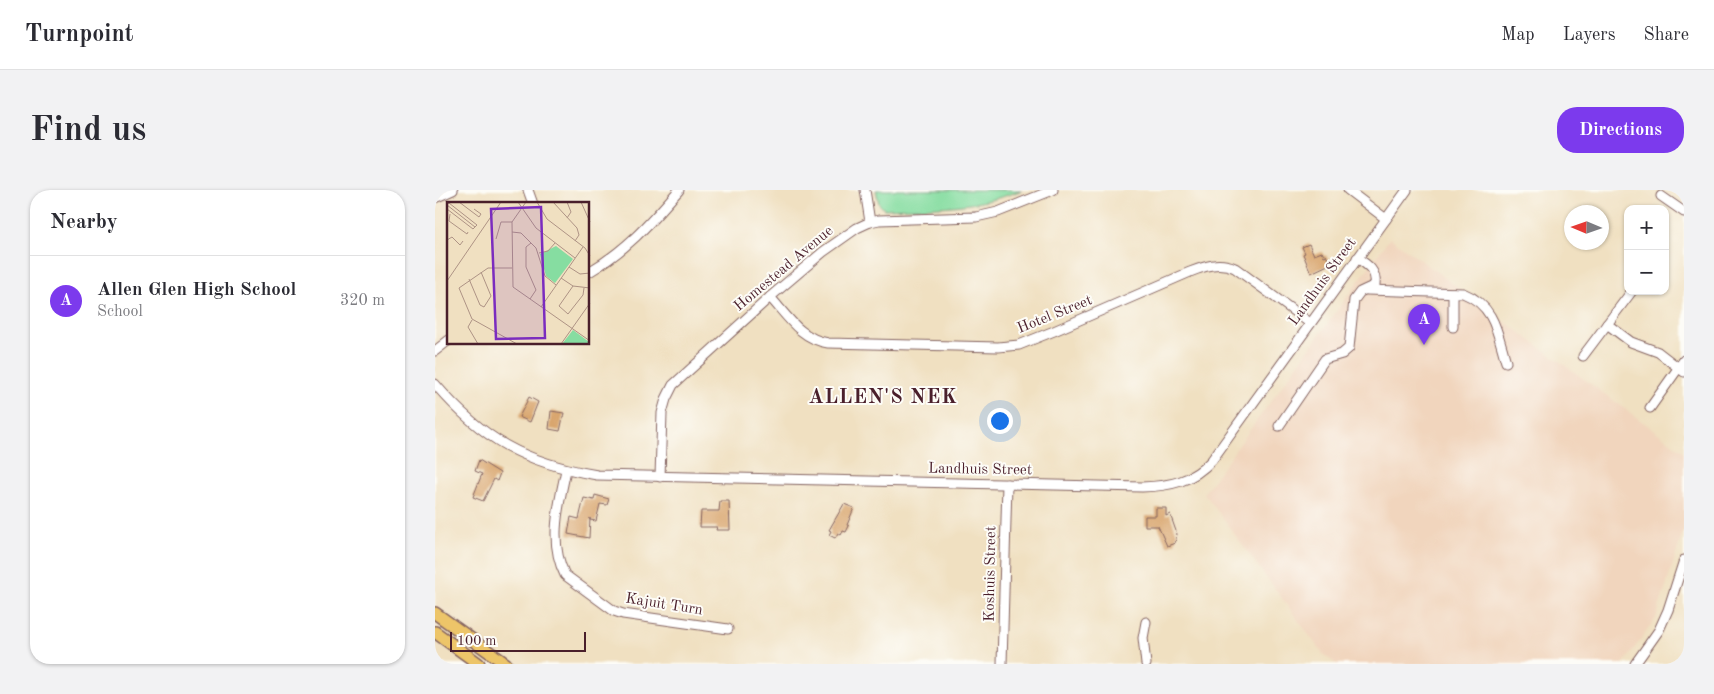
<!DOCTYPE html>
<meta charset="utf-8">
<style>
body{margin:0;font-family:"Old Standard TT",serif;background:#f2f2f3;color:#2b2b33}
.controls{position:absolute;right:15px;top:15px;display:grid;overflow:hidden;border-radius:10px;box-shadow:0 1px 4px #0004}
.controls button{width:45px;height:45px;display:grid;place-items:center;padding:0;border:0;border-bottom:1px solid #e1e1e2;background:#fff;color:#2b2b33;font:25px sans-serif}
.compass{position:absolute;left:1129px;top:15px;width:45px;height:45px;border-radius:50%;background:#fff;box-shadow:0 1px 4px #0004;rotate:272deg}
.scale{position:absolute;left:15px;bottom:12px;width:136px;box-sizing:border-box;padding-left:5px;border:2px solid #4a1f2b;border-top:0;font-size:14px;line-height:18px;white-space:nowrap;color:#4a1f2b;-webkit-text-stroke:4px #fdfcf7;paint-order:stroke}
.you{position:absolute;left:564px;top:230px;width:18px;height:18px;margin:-12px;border:4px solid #fff;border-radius:50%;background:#1a73e8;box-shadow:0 0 0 8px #1a73e833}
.badge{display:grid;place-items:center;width:32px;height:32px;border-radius:50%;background:#7c3aed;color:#fff;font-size:16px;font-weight:700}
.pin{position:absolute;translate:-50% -41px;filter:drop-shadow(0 1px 2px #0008)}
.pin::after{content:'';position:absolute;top:26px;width:18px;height:15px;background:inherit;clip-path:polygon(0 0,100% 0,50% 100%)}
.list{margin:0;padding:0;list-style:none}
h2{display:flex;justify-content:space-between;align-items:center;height:65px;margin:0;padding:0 20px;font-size:21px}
h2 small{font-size:16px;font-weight:400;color:#7c7c81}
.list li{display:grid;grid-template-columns:32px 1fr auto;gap:15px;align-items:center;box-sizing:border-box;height:90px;padding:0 20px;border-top:1px solid #e1e1e2}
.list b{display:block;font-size:19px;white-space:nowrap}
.list p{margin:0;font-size:16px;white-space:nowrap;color:#7c7c81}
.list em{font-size:16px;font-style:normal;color:#7c7c81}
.map{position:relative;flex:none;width:1249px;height:474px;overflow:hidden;border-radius:20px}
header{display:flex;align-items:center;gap:30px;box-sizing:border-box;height:70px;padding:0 25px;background:#fff;border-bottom:1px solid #e1e1e2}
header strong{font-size:24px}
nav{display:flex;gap:28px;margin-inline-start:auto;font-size:18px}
.intro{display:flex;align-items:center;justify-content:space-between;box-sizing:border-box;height:120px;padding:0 30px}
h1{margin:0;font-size:35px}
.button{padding:12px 22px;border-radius:20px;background:#7c3aed;color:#fff;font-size:18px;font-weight:700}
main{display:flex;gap:30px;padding:0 30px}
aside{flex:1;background:#fff;border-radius:20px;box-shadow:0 1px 4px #0004}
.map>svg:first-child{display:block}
</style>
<header>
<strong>Turnpoint</strong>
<nav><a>Map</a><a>Layers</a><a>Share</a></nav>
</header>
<div class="intro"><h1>Find us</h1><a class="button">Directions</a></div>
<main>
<aside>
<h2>Nearby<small></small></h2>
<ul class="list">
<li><span class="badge">A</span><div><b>Allen Glen High School</b><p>School</p></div><em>320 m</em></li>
</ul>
</aside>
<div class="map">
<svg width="1249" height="474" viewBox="0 0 1249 474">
<rect width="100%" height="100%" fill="#fdfcf7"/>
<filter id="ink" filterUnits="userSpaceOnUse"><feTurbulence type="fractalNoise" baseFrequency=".02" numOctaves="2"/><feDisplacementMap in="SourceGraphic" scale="10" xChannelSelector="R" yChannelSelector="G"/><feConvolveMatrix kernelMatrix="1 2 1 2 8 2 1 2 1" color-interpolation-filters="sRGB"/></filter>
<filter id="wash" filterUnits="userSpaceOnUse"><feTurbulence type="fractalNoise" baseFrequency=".0096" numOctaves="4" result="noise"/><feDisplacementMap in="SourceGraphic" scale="20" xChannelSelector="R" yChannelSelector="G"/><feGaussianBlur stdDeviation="1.12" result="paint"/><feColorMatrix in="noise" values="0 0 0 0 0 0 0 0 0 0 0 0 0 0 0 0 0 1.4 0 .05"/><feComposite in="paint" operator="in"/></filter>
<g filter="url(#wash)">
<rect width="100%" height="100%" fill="#f0e0c1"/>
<path fill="#f1d5bd" d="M955 48 1249 262V339L1221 428 1188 474H901L888 464 769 303Z"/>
<path fill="#86dda1" stroke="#687e66" d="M441 0H587C539 19 499 17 449 19L444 14Z"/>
<g id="blocks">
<g fill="#d9a66e">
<path d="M874 54 879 65 887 62 889 66 891 65 895 74 876 83 868 64 870 63 867 57Z"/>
<path d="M94 207 103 212 95 232 84 227Z"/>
<path d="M116 221 129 223 125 241 114 239Z"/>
<path d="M44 270 65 283 62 291 59 289 48 311 38 307 47 284 40 281Z"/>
<path d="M160 305 174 309 172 315 165 314 161 331 155 330V328L154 348 133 344 136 327 144 329 149 308 159 310Z"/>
<path d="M285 311H294L295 340H281L282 337H265L266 321H284Z"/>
<path d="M409 314 419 318 412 335 414 336 411 342 408 341 406 345 403 343 400 348 394 345 396 341 394 340Z"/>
<path d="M721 318H731V326L735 324 742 344 740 353 732 356 723 336H710V326H721Z"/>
</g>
</g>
</g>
<g filter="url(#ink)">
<use href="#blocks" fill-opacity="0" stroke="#846360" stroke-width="1"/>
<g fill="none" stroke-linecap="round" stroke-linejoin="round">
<g stroke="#846360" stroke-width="11">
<g id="minor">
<path d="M93 0 98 14"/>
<path d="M430 0 435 32"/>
<path d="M913 0 951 29"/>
<path d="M1226 6 1249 22"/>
<path d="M0 8 18 0"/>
<path d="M154 82C193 59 215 33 244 0"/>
<path d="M932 100 1028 103C1060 116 1062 142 1071 172"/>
<path d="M1018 103V137"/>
<path d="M335 107C353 127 366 149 393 153L563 157 584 155 619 141 755 82C770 76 784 71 800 78L875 133"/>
<path d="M1172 134 1196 152 1223 162 1249 182"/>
<path d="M0 161 14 150"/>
<path d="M1148 166 1197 101"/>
<path d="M0 194C48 250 90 273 162 285L707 297C735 296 757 292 777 270L972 0"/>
<path d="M1215 218 1249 170"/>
<path d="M844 236 890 169 907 164 914 158 919 110 925 102 940 95C942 81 933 75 922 68"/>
<path d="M131 280C124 314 113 352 130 385L179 421 188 424 293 439"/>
<path d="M225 287 227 223 231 209 238 195 335 107 388 62 422 38 435 32 444 30 541 27 563 22 618 0"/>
<path d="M567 474 572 294"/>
<path d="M711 474 708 448 711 432"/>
<path d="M1200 474 1224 440 1233 420 1249 370"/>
</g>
</g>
<g stroke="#846360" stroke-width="14">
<g id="major">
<path d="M0 423 71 474"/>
<path d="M0 442 44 474"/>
</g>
</g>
<use href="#minor" stroke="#fff" stroke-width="9"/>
<use href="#major" stroke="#edc569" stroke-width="11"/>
</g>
</g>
<g text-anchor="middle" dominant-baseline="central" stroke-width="4" stroke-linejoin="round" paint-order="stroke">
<g font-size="15" fill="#4a1f2b" stroke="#fdfcf7">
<text transform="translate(349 79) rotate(-40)">Homestead Avenue</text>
<text transform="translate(888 92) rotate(-54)">Landhuis Street</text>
<text transform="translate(620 125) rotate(-22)">Hotel Street</text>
<text transform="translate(545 280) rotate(1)">Landhuis Street</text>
<text transform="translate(556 384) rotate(-89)">Koshuis Street</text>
<text transform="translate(229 415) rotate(9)">Kajuit Turn</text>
</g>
<g font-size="20" font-weight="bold" letter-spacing="1" fill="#4a1f2b" stroke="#fdfcf7">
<text x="448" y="208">ALLEN'S NEK</text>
</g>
</g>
<g transform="translate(12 12)">
<rect width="142" height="142" fill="#f0e0c1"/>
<path d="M109 44 126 57 108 81 99 74 93 52ZM126 128 142 140V142H115Z" fill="#86dda1"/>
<path fill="none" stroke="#ae9385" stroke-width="1" d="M12 0 32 15 34 12 27 7M71 0 89 26 128 56M79 0 65 20 66 85 143 139M90 0 100 17 138 46 143 54M106 0 130 26 132 33 128 39M120 0 124 10 120 16M134 0 143 20M0 3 2 1 30 23 26 27 0 7M0 3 28 25M3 12 2 19 20 32 21 30M65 30 74 31 89 46 98 74 109 83M49 37 54 20H65M0 38 5 35 13 43 16 39M92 51 101 49 108 41M122 65 133 72 143 71M65 66H41L12 86 25 117 70 142M114 76 126 84 143 86M22 77 33 103 37 105 44 94 34 70M0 79 54 0M126 84 112 104 121 112 136 93 137 86M83 97 89 88 79 65V45L84 41M94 105 136 45M25 118 21 125 31 142M114 142 143 101"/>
<path fill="#7b2cbf" fill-opacity="0.15" stroke="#7b2cbf" stroke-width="2.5" d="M94 5 98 136 49 137 44 7Z"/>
<rect width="142" height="142" fill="none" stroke="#4a1f2b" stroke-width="2.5"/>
</g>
</svg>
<div class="controls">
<button>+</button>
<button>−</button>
</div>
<svg class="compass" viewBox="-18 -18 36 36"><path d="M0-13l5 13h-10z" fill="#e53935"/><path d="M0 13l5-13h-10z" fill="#7c7c81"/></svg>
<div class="scale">100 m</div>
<div class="you"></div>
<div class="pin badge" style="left:989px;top:155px">A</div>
</div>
</main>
